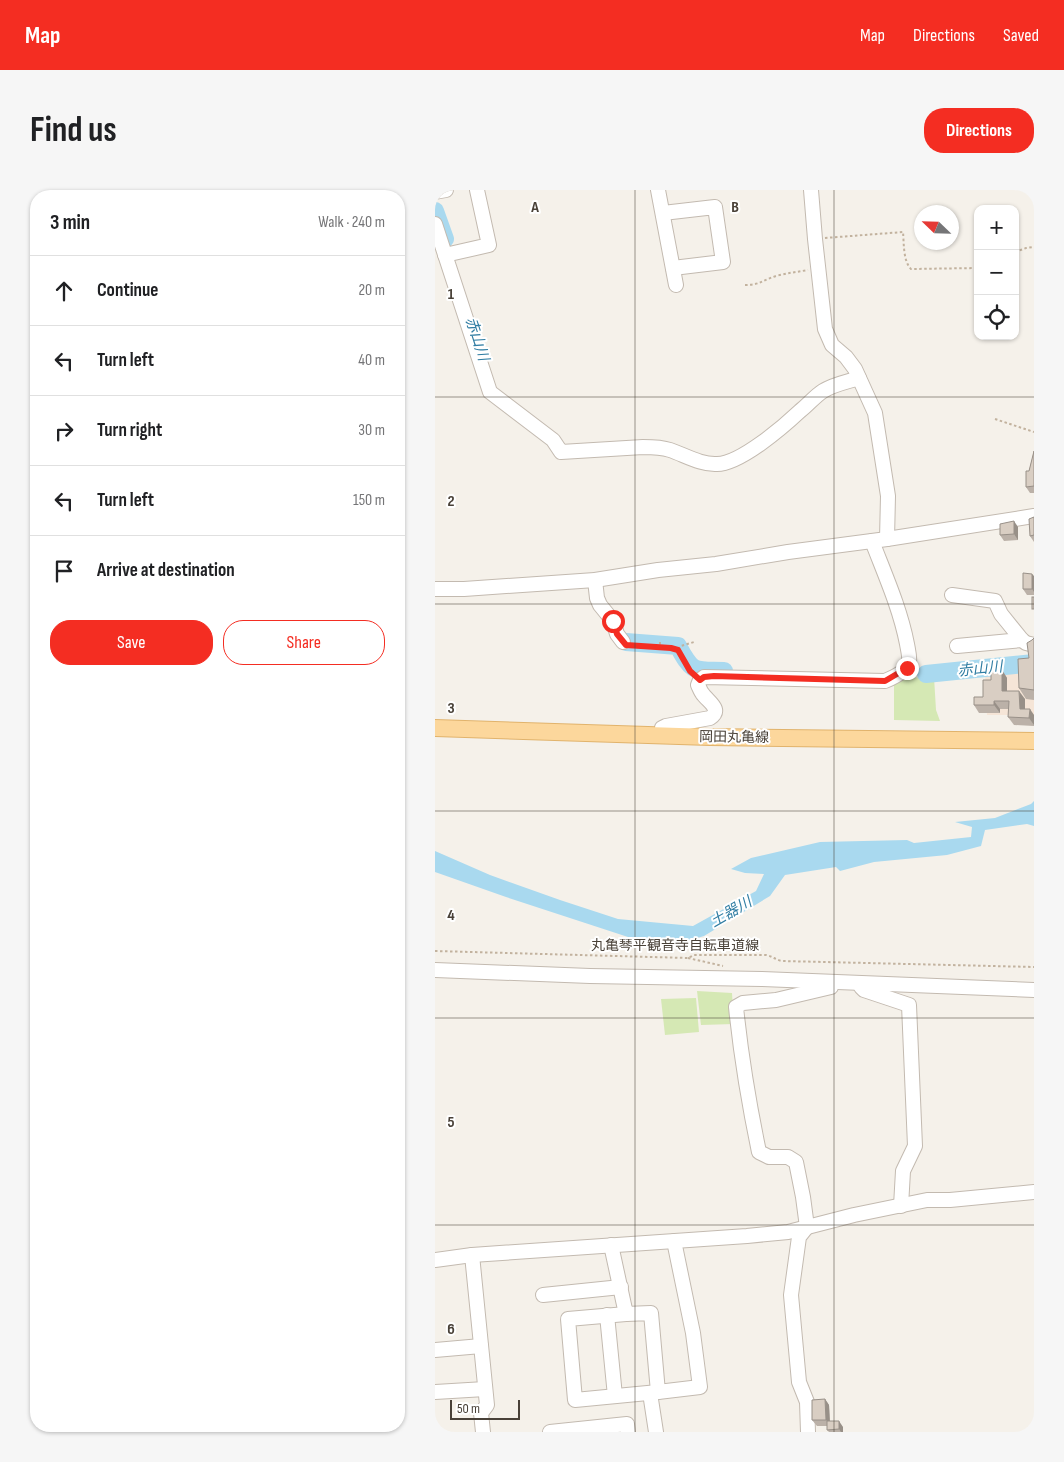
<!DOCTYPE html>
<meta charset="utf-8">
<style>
body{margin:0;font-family:"Sofia Sans Condensed","Noto Sans JP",sans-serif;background:#f6f6f6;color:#202124}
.controls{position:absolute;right:15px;top:15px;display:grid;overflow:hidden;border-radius:10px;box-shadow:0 1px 4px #0004}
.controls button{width:45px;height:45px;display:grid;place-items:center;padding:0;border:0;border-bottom:1px solid #e0e0e0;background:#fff;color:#202124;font:25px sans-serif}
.compass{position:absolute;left:479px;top:15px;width:45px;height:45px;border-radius:50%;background:#fff;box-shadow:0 1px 4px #0004;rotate:293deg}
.scale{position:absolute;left:15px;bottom:12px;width:70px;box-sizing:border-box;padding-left:5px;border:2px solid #494138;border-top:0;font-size:14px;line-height:18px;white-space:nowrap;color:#494138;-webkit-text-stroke:4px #fff;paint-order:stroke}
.stop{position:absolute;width:15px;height:15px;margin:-11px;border:4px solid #f42d22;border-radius:50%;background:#fff}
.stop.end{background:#f42d22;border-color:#fff;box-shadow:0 1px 5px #0008}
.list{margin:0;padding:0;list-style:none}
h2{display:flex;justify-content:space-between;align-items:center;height:65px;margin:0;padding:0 20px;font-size:21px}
h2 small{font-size:16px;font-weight:400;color:#757577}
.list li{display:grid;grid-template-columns:32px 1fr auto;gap:15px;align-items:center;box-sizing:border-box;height:70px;padding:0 20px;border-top:1px solid #e0e0e0}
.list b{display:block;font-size:19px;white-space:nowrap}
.list em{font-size:16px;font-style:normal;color:#757577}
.actions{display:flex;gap:10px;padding:15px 20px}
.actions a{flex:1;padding:11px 0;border:1px solid #f42d22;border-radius:20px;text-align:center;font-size:18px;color:#f42d22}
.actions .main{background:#f42d22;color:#fff}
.icon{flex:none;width:28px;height:28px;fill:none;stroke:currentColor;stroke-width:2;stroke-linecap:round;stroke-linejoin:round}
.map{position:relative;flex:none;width:599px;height:1242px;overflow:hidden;border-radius:20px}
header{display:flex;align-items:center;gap:30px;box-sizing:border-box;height:70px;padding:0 25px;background:#f42d22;color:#fff}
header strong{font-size:24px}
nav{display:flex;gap:28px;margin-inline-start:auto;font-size:18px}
.intro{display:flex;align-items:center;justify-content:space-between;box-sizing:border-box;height:120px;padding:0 30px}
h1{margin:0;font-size:35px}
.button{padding:12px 22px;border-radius:20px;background:#f42d22;color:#fff;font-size:18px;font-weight:700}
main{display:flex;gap:30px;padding:0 30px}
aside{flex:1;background:#fff;border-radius:20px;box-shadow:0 1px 4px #0004}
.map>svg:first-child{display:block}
</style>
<header>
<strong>Map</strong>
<nav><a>Map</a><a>Directions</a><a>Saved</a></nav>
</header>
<div class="intro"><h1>Find us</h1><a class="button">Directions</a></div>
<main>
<aside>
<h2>3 min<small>Walk · 240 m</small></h2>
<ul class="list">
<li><svg class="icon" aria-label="ahead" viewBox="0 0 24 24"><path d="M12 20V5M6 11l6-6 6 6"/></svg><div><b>Continue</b></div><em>20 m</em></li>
<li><svg class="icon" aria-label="left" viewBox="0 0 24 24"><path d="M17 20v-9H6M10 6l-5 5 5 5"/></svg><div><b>Turn left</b></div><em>40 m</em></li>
<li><svg class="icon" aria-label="right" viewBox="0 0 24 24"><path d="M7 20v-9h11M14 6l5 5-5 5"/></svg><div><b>Turn right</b></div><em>30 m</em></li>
<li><svg class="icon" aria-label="left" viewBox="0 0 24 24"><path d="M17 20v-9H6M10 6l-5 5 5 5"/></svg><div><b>Turn left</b></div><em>150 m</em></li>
<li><svg class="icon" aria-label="arrive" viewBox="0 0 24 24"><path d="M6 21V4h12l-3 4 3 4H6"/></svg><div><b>Arrive at destination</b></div></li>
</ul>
<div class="actions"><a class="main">Save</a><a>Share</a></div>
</aside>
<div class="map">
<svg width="599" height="1242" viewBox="0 0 599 1242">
<rect width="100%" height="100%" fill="#f5f1ea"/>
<path fill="#f5e5d7" d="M599 479V525H552L550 483Z"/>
<g fill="#d5e8b4">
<path d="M499 487 501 520 505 531 459 530V488Z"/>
<path d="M262 801 297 803 299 834 266 835Z"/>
<path d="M261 808 264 842 230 845 226 809Z"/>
</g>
<path fill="#a9d9ef" d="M599 611V636L592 634 550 640 546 656 512 665 439 672 405 681 401 677 350 685 335 706 269 746 256 750 193 747 71 707 0 682V661L55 685 125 710 183 729 258 736 321 701 329 684 310 683 296 679 316 668 385 652 472 650 479 653 536 647 537 637 520 632 560 628 596 614Z"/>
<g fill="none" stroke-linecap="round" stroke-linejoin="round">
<g stroke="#a9d9ef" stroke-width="18">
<path d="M0 21 10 49"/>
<path d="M191 452 243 456C258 484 259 480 289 481"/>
<path d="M491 484 599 473"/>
</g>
<g stroke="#c3bab0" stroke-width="16">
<g id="minor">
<path d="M223 0 241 95"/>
<path d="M376 0 380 49 390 139 397 155 411 167 420 179 440 223 453 306 452 349"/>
<path d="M0 2 11 0"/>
<path d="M228 23 280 17 288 72 238 78"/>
<path d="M0 34 55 202 118 250 126 262 208 257C217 257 226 257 235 260 250 265 266 275 282 274 305 274 348 237 365 221 373 215 380 206 388 201 399 194 412 192 424 188"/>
<path d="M10 65 54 55 42 0"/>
<path d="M160 390 162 408 165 415 178 431 182 444 188 452"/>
<path d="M0 399H29L160 390 223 380 281 374 353 362 452 349 599 326"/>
<path d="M517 405 560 411 566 424 587 450 591 453 599 455"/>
<path d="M522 456 587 450"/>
<path d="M227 545V538L231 536 275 528C288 519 273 512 267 503 266 502 264 497 263 495L265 490 269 487 450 491C457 488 472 481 474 473 475 467 473 460 472 454 465 418 450 385 437 351"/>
<path d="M0 780 155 786 327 789 599 800"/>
<path d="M426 797 429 800 474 815 480 956 468 981 466 1016"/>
<path d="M176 1055 191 1124 216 1123 223 1202 265 1197 258 1143 239 1051"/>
<path d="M37 1065 52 1215 46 1223 48 1242"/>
<path d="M0 1070 37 1065 312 1046 353 1042 419 1025 492 1010H515L599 1002"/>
<path d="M108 1105 186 1097"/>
<path d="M191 1124 133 1129 140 1210 223 1202"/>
<path d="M172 1125 180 1206"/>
<path d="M0 1160 46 1156"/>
<path d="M0 1202 50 1199"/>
<path d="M215 1203 221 1242"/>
<path d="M115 1242 192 1234 193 1242"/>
<path d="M373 1242 372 1212 364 1192 356 1105 364 1047 372 1037 368 1007 361 972 353 967H334L324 962C314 914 306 866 301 817L308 813 341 810 396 797"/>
</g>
</g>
<g stroke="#e1b36c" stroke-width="18">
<path id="major" d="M0 538 275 547 599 551"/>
</g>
<g stroke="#c2b29e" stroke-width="2" stroke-dasharray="2.5 2.5" stroke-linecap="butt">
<path d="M390 48 468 42C469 53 468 71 476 79L543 78"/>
<path d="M580 62 591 58 599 57"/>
<path d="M310 95C325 95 328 90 341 86 352 83 362 82 373 80"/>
<path d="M560 229 599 242"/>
<path d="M225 452V457"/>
<path d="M199 456 240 458 243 460 256 482"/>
<path d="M243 459 246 456 259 452"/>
<path d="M0 761 253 768 259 765H331C337 766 341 770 347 771L599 777"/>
<path d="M253 768 288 776"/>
</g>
<use href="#minor" stroke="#fff" stroke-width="14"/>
<use href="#major" stroke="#fcd79c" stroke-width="16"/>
</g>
<g fill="#bbb1a8">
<path d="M599 261V303H595L591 297 594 281Z"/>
<path d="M599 327V352L595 346Z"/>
<path d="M583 337V350L569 351 565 345Z"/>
<path d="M599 386V405H592L588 399Z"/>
<path d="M599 448V510L591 509 584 498 594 468 597 450Z"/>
<path d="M567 480 572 488V501L590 509V519L599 525V536L579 535 573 527 574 519H565V523H544L539 515 548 507Z"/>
<path d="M390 1209 394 1215 395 1231 408 1237V1242H394L392 1240V1236H382L377 1230Z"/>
</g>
<g fill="#989088">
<path d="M579 331 583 337V350L579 344Z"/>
<path d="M597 384 599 386V402L597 399Z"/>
<path d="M567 480 572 488V509L567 501Z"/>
<path d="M584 501 590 509V526L585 519Z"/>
<path d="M559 511 565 519V523L559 515Z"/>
<path d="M595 519 599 525V535L594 528Z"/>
<path d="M390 1209 394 1215 395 1236 391 1230Z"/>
<path d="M404 1231 408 1237V1242H406L404 1239Z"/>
</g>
<g fill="#d9cec3" stroke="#989088">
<path d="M599 261V296L591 297V281H594Z"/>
<path d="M599 327V345L595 346 594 329Z"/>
<path d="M579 331V344L565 345V334Z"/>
<path d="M588 383 597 384V399H588Z"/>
<rect x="597" y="407" width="2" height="12"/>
<path d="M599 448V500L584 498 583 469 594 468 592 453 597 450Z"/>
<path d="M567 480V501H584L585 519H595L594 528 573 527 574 511H559V515H539V507H548V490H556V481Z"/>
<path d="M390 1209 391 1230H377V1210Z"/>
<path d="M392 1231H404V1239L392 1240Z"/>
</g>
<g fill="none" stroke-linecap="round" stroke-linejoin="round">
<path stroke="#f42d22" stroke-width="6" d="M178 431 182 444 191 455 236 458 243 460 255 481 265 490 269 487 279 486 450 491 472 478"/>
</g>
<path fill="none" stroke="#494138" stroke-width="1" stroke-opacity="0.55" d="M200 0V1242M399 0V1242M0 207H599M0 414H599M0 621H599M0 828H599M0 1035H599"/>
<g text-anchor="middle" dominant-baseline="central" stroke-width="4" stroke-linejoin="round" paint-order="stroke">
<g font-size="14" fill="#494138" stroke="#fff">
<text transform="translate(299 547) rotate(1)">岡田丸亀線</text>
<text x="240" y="755">丸亀琴平観音寺自転車道線</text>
</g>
<g font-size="15" font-style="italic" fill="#307da3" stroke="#fff">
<text transform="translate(42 149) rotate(72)">赤山川</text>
<text transform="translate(545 479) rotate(-6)">赤山川</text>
<text transform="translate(296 722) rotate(-30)">土器川</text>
</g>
</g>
<g font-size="16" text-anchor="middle" font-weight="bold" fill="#494138" stroke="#fff" stroke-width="4" stroke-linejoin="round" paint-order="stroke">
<text x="100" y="22">A</text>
<text x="300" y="22">B</text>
<text x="16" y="109">1</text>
<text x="16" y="316">2</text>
<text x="16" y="523">3</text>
<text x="16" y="730">4</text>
<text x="16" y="937">5</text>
<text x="16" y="1144">6</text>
</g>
</svg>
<div class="controls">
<button>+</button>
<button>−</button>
<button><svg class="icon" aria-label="locate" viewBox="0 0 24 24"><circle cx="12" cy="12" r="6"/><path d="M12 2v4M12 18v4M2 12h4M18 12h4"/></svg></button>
</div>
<svg class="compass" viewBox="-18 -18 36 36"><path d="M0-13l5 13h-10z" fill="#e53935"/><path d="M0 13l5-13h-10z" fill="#757577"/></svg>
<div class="scale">50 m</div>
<div class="stop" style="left:178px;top:431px"></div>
<div class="stop end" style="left:472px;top:478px"></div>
</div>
</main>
